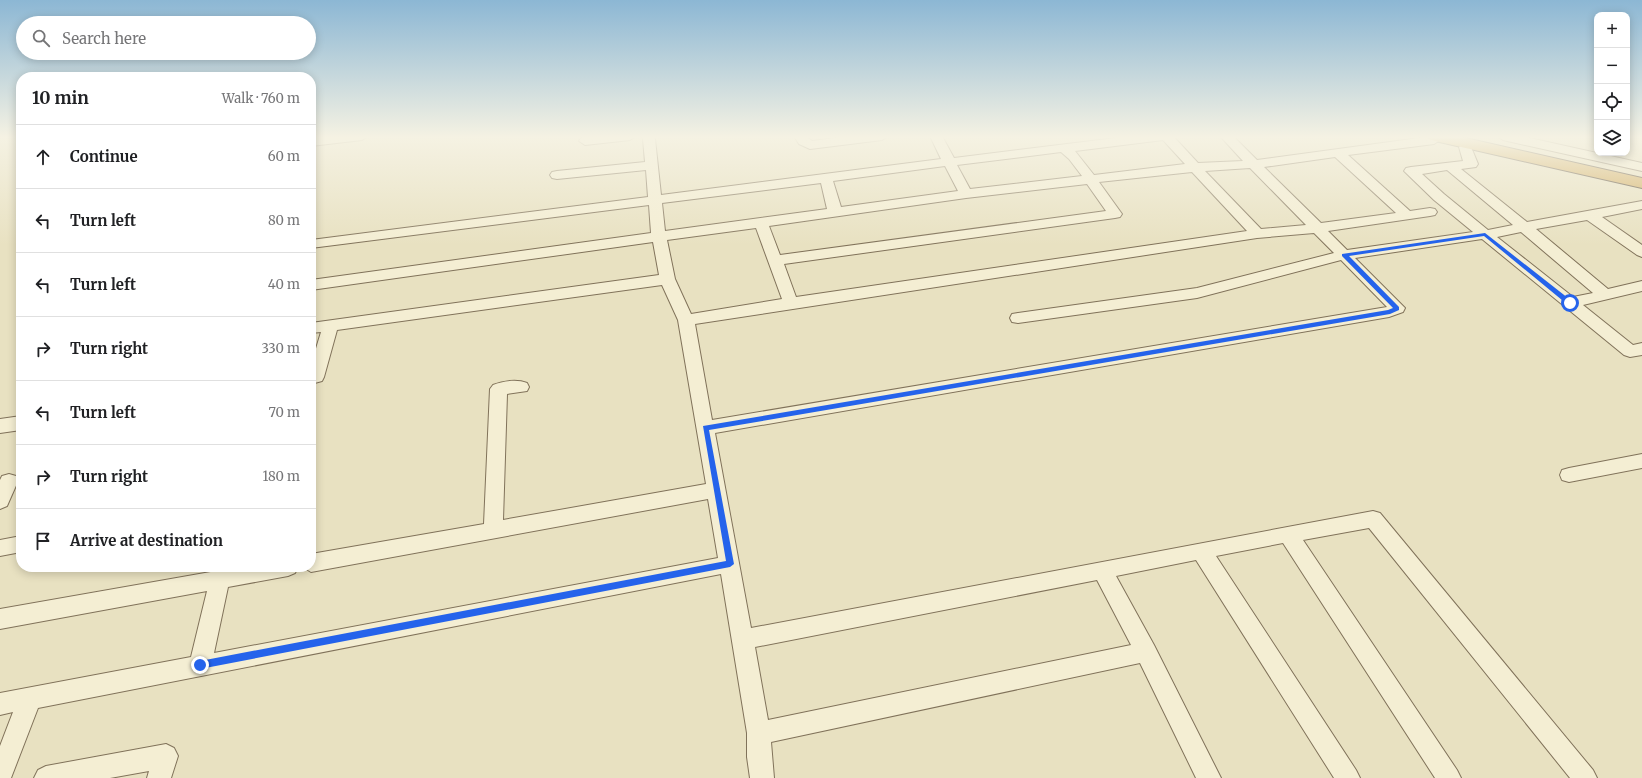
<!DOCTYPE html>
<meta charset="utf-8">
<style>
body{margin:0;font-family:Merriweather,serif;background:#f6f6f6;color:#202124}
.controls{position:absolute;right:12px;top:12px;display:grid;overflow:hidden;border-radius:8px;box-shadow:0 2px 10px #0003}
.controls button{width:36px;height:36px;display:grid;place-items:center;padding:0;border:0;border-bottom:1px solid #e0e0e0;background:#fff;color:#202124;font:20px sans-serif}
.stop{position:absolute;width:12px;height:12px;margin:-9px;border:3px solid #2563eb;border-radius:50%;background:#fff}
.stop.end{background:#2563eb;border-color:#fff;box-shadow:0 1px 4px #0008}
.list{margin:0;padding:0;list-style:none}
h2{display:flex;justify-content:space-between;align-items:center;height:52px;margin:0;padding:0 16px;font-size:17px}
h2 small{font-size:13px;font-weight:400;color:#757577}
.list li{display:grid;grid-template-columns:26px 1fr auto;gap:12px;align-items:center;box-sizing:border-box;height:64px;padding:0 16px;border-top:1px solid #e0e0e0}
.list b{display:block;font-size:15px;white-space:nowrap}
.list em{font-size:13px;font-style:normal;color:#757577}
.icon{flex:none;width:22px;height:22px;fill:none;stroke:currentColor;stroke-width:2;stroke-linecap:round;stroke-linejoin:round}
.map{position:relative;flex:none;width:1642px;height:778px;overflow:hidden}
.search{position:absolute;background:#fff;box-shadow:0 2px 10px #0003;left:16px;top:16px;width:300px;height:44px;display:flex;align-items:center;gap:10px;box-sizing:border-box;padding:0 14px;border-radius:22px;color:#757577;font-size:15px}
.panel{position:absolute;background:#fff;box-shadow:0 2px 10px #0003;left:16px;top:72px;width:300px;height:500px;border-radius:16px}
.map>svg:first-child{display:block}
</style>
<div class="map">
<svg width="1642" height="778" viewBox="0 0 1642 778">
<rect width="100%" height="100%" fill="#e8e1c1"/>
<g fill="none" stroke-linecap="round" stroke-linejoin="round">
<g stroke="#80725a" stroke-width="2">
<g id="minor">
<path d="M328 136H368L362 140 311 146V138Z"/>
<path d="M595 136H636L630 140 585 145 579 141 581 138Z"/>
<path d="M641 136H653L655 139 661 195 941 159 930 136H942L954 158 1132 136H1173L1198 163 1243 161 1220 136H1233L1257 160 1434 136 1438 137 1440 140 1434 144 1348 155 1410 211 1430 208 1435 209 1437 212 1435 215 1430 216 1328 231 1347 250 1473 232 1434 200 1404 171 1406 168 1411 167 1463 161 1459 147 1465 143 1471 147 1478 164 1476 167 1461 169 1527 222 1642 201V209L1602 217 1642 245V257L1637 255 1587 220 1536 229 1608 289 1642 281V291L1583 305 1633 345 1642 343V355L1630 357 1624 355 1482 239 1355 258 1405 308 1403 312 1389 317 715 433 751 628 1373 511 1380 513 1593 770 1597 778H1570L1369 528 1303 540 1457 770 1461 778H1435L1283 543 1216 556 1356 770 1360 778H1334L1196 560 1116 576 1154 645 1221 778H1196L1140 663 771 742 774 778H750L747 757V733L721 574 38 708 11 778H0V746L13 712 0 715V693L191 657 207 591 0 629V609L239 567H298L295 573 288 576 228 587 214 653 718 558 708 499 311 572 303 567H311V554L484 524 490 389 493 385C503 381 517 379 527 383L529 387 527 391 507 394 503 520 706 484 678 320 662 285 337 330 324 377 322 381 311 384V365L321 332 311 333V323L659 275 653 242 311 290V280L651 233 649 205 311 248V240L648 197 646 170 557 179 552 178 550 175 552 172 557 171 645 162 643 139ZM1163 140 1185 164 1094 175 1075 151ZM1061 152 1069 159 1082 176 970 189 957 165ZM1335 157 1396 213 1321 223 1264 167ZM945 166 958 191 841 207 833 181ZM1250 168 1306 225 1261 229 1205 171ZM1447 170 1513 225 1488 230 1444 194 1422 174ZM1192 172 1247 231 796 297 784 264 1115 218 1120 217 1122 214 1099 182ZM821 183 827 209 665 231 662 203ZM1087 184 1106 211 780 255 769 226 966 198ZM756 228 782 299 691 314 675 279 667 240ZM1521 232 1593 293 1573 297 1497 237ZM1314 233 1334 253 1197 288 1018 313 1012 314 1010 318 1012 322 1018 323 1197 298 1341 260 1387 307 712 420 695 324 1257 238ZM1097 580 1131 645 768 720 755 647Z"/>
<path d="M794 136H806L812 141 850 136H888L882 140 810 149 799 144Z"/>
<path d="M1497 136H1521L1642 163V171L1503 140Z"/>
<path d="M21 416V430L0 433V419Z"/>
<path d="M1642 454V468L1569 482 1562 480 1560 475 1562 470 1569 468Z"/>
<path d="M9 474 16 476 18 481 7 506 0 509V480L2 476Z"/>
<path d="M21 536V552L0 556V540Z"/>
<path d="M166 744 174 748 178 756 171 778H147L149 771 110 778H34L38 770 46 766Z"/>
</g>
</g>
<g stroke="#4e402e" stroke-width="2">
<path id="highway" d="M1427 136H1457L1642 178V188L1435 141 1429 139Z"/>
</g>
<use href="#minor" fill="#f4eed3" fill-rule="evenodd"/>
<use href="#highway" fill="#d0a959" fill-rule="evenodd"/>
</g>
<linearGradient id="sky" x2="0" y2="1"><stop stop-color="#8cb7d4"/><stop offset="0.56" stop-color="#f5f2e3"/><stop offset="1" stop-color="#f5f2e3" stop-opacity="0"/></linearGradient>
<rect width="1642" height="245" fill="url(#sky)"/>
<path fill="#2563eb" d="M1485 233 1573 302V305H1568L1484 236 1349 256 1399 307V310L1390 314 709 430 734 564 730 567 200 669 196 665 200 661 726 561 703 426 1388 310 1393 308 1342 256V254Z"/>
</svg>
<div class="controls">
<button>+</button>
<button>−</button>
<button><svg class="icon" aria-label="locate" viewBox="0 0 24 24"><circle cx="12" cy="12" r="6"/><path d="M12 2v4M12 18v4M2 12h4M18 12h4"/></svg></button>
<button><svg class="icon" aria-label="layers" viewBox="0 0 24 24"><path d="M12 4l9 5-9 5-9-5zM3 14l9 5 9-5"/></svg></button>
</div>
<div class="stop" style="left:1570px;top:303px"></div>
<div class="stop end" style="left:200px;top:665px"></div>
<div class="search"><svg class="icon" aria-label="search" viewBox="0 0 24 24"><circle cx="10" cy="10" r="6"/><path d="M15 15l6 6"/></svg>Search here</div>
<section class="panel">
<h2>10 min<small>Walk · 760 m</small></h2>
<ul class="list">
<li><svg class="icon" aria-label="ahead" viewBox="0 0 24 24"><path d="M12 20V5M6 11l6-6 6 6"/></svg><div><b>Continue</b></div><em>60 m</em></li>
<li><svg class="icon" aria-label="left" viewBox="0 0 24 24"><path d="M17 20v-9H6M10 6l-5 5 5 5"/></svg><div><b>Turn left</b></div><em>80 m</em></li>
<li><svg class="icon" aria-label="left" viewBox="0 0 24 24"><path d="M17 20v-9H6M10 6l-5 5 5 5"/></svg><div><b>Turn left</b></div><em>40 m</em></li>
<li><svg class="icon" aria-label="right" viewBox="0 0 24 24"><path d="M7 20v-9h11M14 6l5 5-5 5"/></svg><div><b>Turn right</b></div><em>330 m</em></li>
<li><svg class="icon" aria-label="left" viewBox="0 0 24 24"><path d="M17 20v-9H6M10 6l-5 5 5 5"/></svg><div><b>Turn left</b></div><em>70 m</em></li>
<li><svg class="icon" aria-label="right" viewBox="0 0 24 24"><path d="M7 20v-9h11M14 6l5 5-5 5"/></svg><div><b>Turn right</b></div><em>180 m</em></li>
<li><svg class="icon" aria-label="arrive" viewBox="0 0 24 24"><path d="M6 21V4h12l-3 4 3 4H6"/></svg><div><b>Arrive at destination</b></div></li>
</ul>
</section>
</div>
